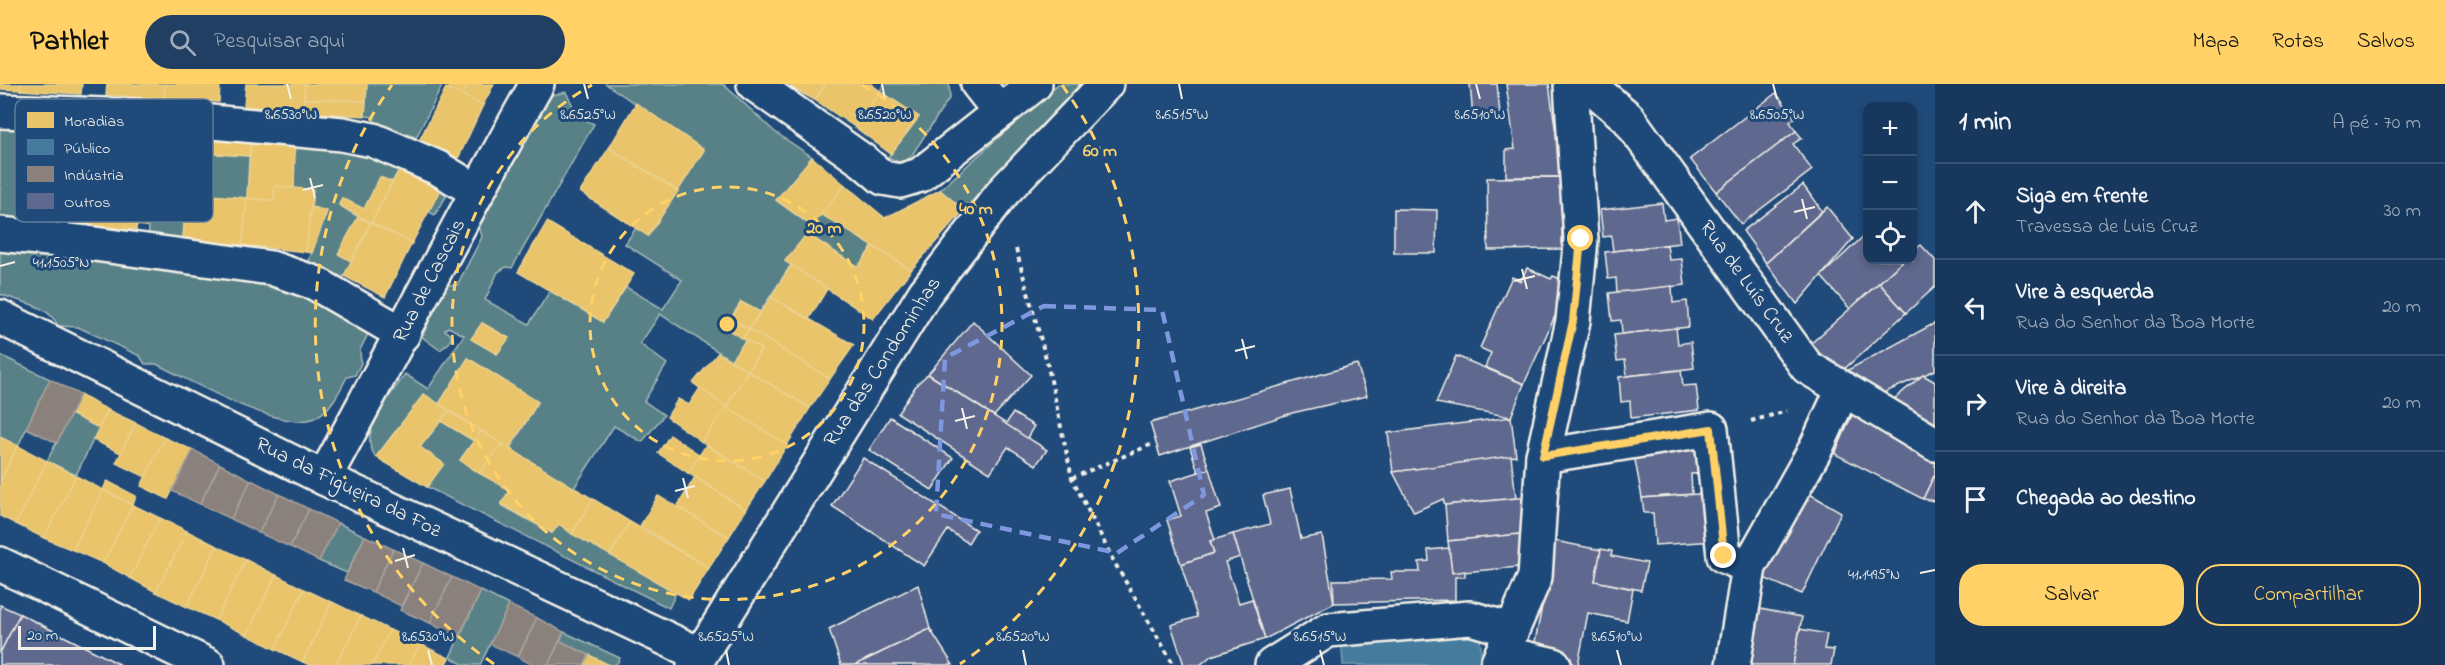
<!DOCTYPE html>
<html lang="pt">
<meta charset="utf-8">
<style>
body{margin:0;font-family:"Indie Flower",sans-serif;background:#203f62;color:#f1f3f6}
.controls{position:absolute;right:18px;top:18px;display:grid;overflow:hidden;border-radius:12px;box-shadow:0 3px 9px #0003}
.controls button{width:54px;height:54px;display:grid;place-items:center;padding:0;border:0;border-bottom:2px solid #365272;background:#17385c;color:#f1f3f6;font:30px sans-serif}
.scale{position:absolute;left:18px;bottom:15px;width:138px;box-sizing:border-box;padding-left:6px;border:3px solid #f4f1e8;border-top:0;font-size:16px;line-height:21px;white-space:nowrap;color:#f4f1e8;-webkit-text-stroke:4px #1f4a7a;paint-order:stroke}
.stop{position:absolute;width:18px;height:18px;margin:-14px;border:4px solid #ffd166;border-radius:50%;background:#fff}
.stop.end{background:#ffd166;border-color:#fff;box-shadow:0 2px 6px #0008}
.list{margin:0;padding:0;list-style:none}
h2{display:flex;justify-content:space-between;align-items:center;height:78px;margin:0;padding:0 24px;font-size:26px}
h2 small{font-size:20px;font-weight:400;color:#9eacbb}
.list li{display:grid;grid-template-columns:39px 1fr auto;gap:18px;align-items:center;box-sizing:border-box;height:96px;padding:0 24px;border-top:2px solid #365272}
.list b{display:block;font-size:22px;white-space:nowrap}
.list p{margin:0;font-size:20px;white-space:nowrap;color:#9eacbb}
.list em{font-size:20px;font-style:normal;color:#9eacbb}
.actions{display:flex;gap:12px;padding:18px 24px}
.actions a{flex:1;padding:14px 0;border:2px solid #ffd166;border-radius:24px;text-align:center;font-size:21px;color:#ffd166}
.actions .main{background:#ffd166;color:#111}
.icon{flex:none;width:33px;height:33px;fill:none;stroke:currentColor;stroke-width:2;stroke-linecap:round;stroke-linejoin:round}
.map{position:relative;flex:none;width:1935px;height:581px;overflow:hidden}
header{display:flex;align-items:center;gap:36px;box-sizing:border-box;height:84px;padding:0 30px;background:#ffd166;color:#111}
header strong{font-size:28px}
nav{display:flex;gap:33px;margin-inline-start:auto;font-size:21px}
.search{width:420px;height:54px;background:#203f62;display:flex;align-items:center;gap:15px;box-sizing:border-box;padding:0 21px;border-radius:33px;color:#9eacbb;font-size:22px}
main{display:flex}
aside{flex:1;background:#17385c}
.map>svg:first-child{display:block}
</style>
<header>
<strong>Pathlet</strong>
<div class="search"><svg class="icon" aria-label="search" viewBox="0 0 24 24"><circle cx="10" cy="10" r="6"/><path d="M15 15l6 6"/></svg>Pesquisar aqui</div>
<nav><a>Mapa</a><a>Rotas</a><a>Salvos</a></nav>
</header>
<main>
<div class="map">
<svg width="1935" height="581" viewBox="0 0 1935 581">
<rect width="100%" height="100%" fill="#1f4a7a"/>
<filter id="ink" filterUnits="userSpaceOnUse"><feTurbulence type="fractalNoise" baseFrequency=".0167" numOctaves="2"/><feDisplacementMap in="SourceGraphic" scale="12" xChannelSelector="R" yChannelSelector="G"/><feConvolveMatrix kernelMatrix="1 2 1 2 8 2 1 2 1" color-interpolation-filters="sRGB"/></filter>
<g filter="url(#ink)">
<g fill="#598187" stroke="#a6b9b8" stroke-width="1.5" fill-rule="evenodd">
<path d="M367 0H443L416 54 408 49 404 55 374 37 375 33 365 32Z"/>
<path d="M606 0H723L775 48 812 73 776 116 811 142 821 130 873 162 858 183 807 150 785 177 791 181 760 228 741 218 731 234 733 236 728 245 746 256 731 276 660 230 640 260 667 280 644 317 664 331 642 358 614 342 574 404 510 365 538 318 468 275 439 320 424 310 376 373C355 349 392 311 405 290L428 305 464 251 448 243 445 246 452 252 449 259 440 266 422 253 428 240 429 227 436 214 448 201H457L482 153 477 133 495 114 493 98 539 14 566 8 573 22 569 28 594 40 512 184 506 183 498 188 485 216 529 240 550 207 603 238 626 203 663 225 682 196 625 160 636 144 648 151 704 66ZM482 239 508 254 497 270 472 255Z"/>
<path d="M884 0H949L950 13 912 71 907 76 898 78 888 73 919 33 880 7Z"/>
<path d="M1058 0H1080L964 126 940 106Z"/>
<path d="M0 39 96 43 92 76 42 71 35 142 0 138Z"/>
<path d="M144 46 175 48 169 94 199 96 202 69 249 72 247 114 187 110 183 155 178 160 148 157 149 143 146 142 152 99 139 97Z"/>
<path d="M295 57 350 64 450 106 435 131 429 128 439 106 399 86 392 98 380 94 364 125 342 114 339 121 358 133 339 170 351 177 342 197 308 179 327 127 311 123 313 106 294 105Z"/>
<path d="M0 159 268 193 372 242 360 266 361 279 355 291 347 293C339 309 329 329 312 335 277 347 190 296 156 280H145L140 272 78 243 58 242C47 219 20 219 0 210Z"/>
<path d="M0 271 50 295 18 362 0 353Z"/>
<path d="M71 330 99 344 76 391 47 377Z"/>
<path d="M441 337 474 357 460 376 510 406 501 421 552 449 559 440 676 509 669 524 427 403 443 380 420 363Z"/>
<path d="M338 439 365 452 347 489 319 477Z"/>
<path d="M481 507 509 521 480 581H464L450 573Z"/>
<path d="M564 548 620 574 616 581H609L560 557Z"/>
</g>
<g fill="#e9c46a" stroke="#ecd290" stroke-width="1.5">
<path d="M0 0H21L20 6 0 5Z"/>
<path d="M21 0H82L81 10 20 6Z"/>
<path d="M107 0H165L164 15 106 11Z"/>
<path d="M165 0H220L219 18 164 15Z"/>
<path d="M246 0H305L303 28 244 22Z"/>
<path d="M305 0H367L366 17 304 15Z"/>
<path d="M451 0H468L462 12 448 5Z"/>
<path d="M468 0H494L483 21 462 12Z"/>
<path d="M792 0H826L815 16 790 3Z"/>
<path d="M826 0H871L880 7 855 43 815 16Z"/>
<path d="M446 4 483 21 457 77 419 57Z"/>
<path d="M880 7 919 33 891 70 855 43Z"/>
<path d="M304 15 366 17 365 32 303 28Z"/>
<path d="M636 19 704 66 678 107 609 64Z"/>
<path d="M175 48 251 55 249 72 202 69 199 96 169 94Z"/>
<path d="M251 55 295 57 294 105 275 102 274 117 247 114Z"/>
<path d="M609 64 678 107 648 152 580 108Z"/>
<path d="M812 73 845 101 812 142 776 116Z"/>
<path d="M399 86 440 106 412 159 371 139Z"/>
<path d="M40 91 90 96 85 141 36 136Z"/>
<path d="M380 93 392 98 371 139 339 121 342 114 364 125Z"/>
<path d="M90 96 140 101 136 146 85 141Z"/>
<path d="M135 96 152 98 146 142 136 141 140 101H134Z"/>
<path d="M845 101 885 134 940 106 964 126 911 186 821 130Z"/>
<path d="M275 102 313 106 306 168 242 161 247 114 274 117Z"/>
<path d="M186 109 247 114 242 161 183 155Z"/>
<path d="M311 123 327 127 312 169 306 168Z"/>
<path d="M358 133 371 139 351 177 338 170Z"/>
<path d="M547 138 634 190 603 238 518 188Z"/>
<path d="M371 139 412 159 385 213 344 192Z"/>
<path d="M807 150 858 183 873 162 911 186 873 235 785 177Z"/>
<path d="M791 181 827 205 809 235 771 213Z"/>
<path d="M771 213 854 261 830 295 749 245Z"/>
<path d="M741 218 760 228 749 245 731 235Z"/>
<path d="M733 236 749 245 743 255 727 245Z"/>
<path d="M482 239 509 254 497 270 471 255Z"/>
<path d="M749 245 830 295 810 324 748 287 761 265 743 255Z"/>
<path d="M746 256 761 265 748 287 731 276Z"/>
<path d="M718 269 748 287 726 323 693 299Z"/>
<path d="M468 274 538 318 509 365 439 320Z"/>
<path d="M748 287 810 324 787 361 726 323Z"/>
<path d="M700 304 726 323 702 358 667 333 678 315 689 321Z"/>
<path d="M424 310 449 327 420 363 444 380 427 403 376 373Z"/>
<path d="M80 311 108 326 99 344 71 330Z"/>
<path d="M726 323 787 361 765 397 702 358Z"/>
<path d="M108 326 136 339 121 369 93 356Z"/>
<path d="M449 327 481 347 474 357 441 337Z"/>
<path d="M136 339 165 354 146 393 116 379Z"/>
<path d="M481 347 502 360 479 389 460 376Z"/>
<path d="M670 351 700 371 688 389 658 369Z"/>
<path d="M0 353 18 362 0 397Z"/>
<path d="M165 354 193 366 168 415 141 402Z"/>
<path d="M502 360 593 415 572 450 559 440 552 449 501 420 510 406 479 389Z"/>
<path d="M706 361 765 397 746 426 688 389Z"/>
<path d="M18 362 47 377 16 440 0 432V397Z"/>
<path d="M47 377 76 392 44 454 16 440Z"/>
<path d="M76 392 103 406 73 466 44 454Z"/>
<path d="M695 393 746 426 729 453 677 423Z"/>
<path d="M107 397 136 412 133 421 103 406Z"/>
<path d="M103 406 133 421 103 479 73 466Z"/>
<path d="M658 412 729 453 709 484 640 442Z"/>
<path d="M593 415 630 438 610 471 572 450Z"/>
<path d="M133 421 160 434 130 494 103 479Z"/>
<path d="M160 434 187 447 156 508 130 494Z"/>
<path d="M630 438 709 484 689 516 610 471Z"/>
<path d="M187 447 217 462 187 523 156 508Z"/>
<path d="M217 462 246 476 216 536 187 523Z"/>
<path d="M246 476 276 491 247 551 216 536Z"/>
<path d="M276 491 304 505 275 565 247 551Z"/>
<path d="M304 505 332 518 303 578 275 565Z"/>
<path d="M332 518 361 532 336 581H309L303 578Z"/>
<path d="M361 532 390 546 372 581H336Z"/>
<path d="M390 546 420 560 409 581H372Z"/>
<path d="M420 560 449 574 445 581H409Z"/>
<path d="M589 571 609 581H584Z"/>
</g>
<path fill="#457b9d" stroke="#7a9eb4" stroke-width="1.5" d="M1479 539 1482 581H1343L1341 549Z"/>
<g fill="#8a817c" stroke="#aaa39c" stroke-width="1.5">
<path d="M50 295 80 311 57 359 26 344Z"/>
<path d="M193 366 220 380 200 420 172 407Z"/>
<path d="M220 380 251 396 231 435 200 420Z"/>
<path d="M251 396 279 410 259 449 231 435Z"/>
<path d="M279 410 309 425 290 463 259 449Z"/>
<path d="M309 425 338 439 319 477 290 463Z"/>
<path d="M365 452 393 465 373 508 344 496Z"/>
<path d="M393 465 423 479 401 522 373 508Z"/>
<path d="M423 479 452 493 430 539 400 526Z"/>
<path d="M452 493 481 507 458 554 430 539Z"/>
<path d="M509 521 537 534 518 573 490 560Z"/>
<path d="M537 534 564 548 548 581H533L518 573Z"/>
<path d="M560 557 589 571 584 581H548Z"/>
</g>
<g fill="#5f688e" stroke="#f4f1e8" stroke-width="1.5">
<path d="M1470 0H1497L1500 30 1473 33Z"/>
<path d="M1506 0H1549L1562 93H1506V66L1515 65Z"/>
<path d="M1776 9 1795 34 1790 38 1796 47 1716 108 1690 75Z"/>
<path d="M1796 47 1802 54 1793 60 1812 86 1741 140 1716 108Z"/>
<path d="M1562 93V165L1488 166 1487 94Z"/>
<path d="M1803 101 1822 127 1766 179 1743 147Z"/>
<path d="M1662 119 1664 136 1677 134 1680 159 1613 167 1611 152 1603 153 1600 126Z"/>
<path d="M1827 123 1853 155 1797 220 1766 179Z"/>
<path d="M1394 125 1437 126 1436 169H1394Z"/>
<path d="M1868 148V176H1904L1850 225 1821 192Z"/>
<path d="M1667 161 1669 176 1682 175 1685 201 1617 209 1616 194 1608 195 1605 168Z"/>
<path d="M1921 161 1935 176V203L1906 229 1879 199 1904 176H1912V168Z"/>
<path d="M1527 184 1551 195 1553 192 1570 199 1524 300 1485 283 1491 269 1480 264 1512 193 1521 197Z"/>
<path d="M1879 199 1906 229 1842 287 1807 263Z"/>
<path d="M1672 202 1673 219 1687 217 1689 243 1622 250 1621 236 1612 237 1609 209Z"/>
<path d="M973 237 1031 291 994 332 928 290Z"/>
<path d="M1935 239V286L1877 312 1844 288Z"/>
<path d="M1676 244 1678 260 1691 258 1694 284 1627 292 1625 276 1617 277 1614 251Z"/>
<path d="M1456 272 1524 300 1511 333 1436 319Z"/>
<path d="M1357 280 1367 312 1292 329 1160 372 1150 339Z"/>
<path d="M1681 286 1683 302 1696 301 1699 326 1631 334 1630 317 1621 318 1619 293Z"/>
<path d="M928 290 1047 366 1036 381 1008 363 990 389 898 329 917 300Z"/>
<path d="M1923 291 1935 298V350L1887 321Z"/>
<path d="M1855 324 1935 368V390L1923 415 1835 370Z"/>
<path d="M1013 329 1034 342 1027 354 1006 340Z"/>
<path d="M890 333 953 374 932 406 869 366Z"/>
<path d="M1511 333 1516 372 1393 388 1388 349Z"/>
<path d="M1708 359 1710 389 1691 390 1692 410 1642 414 1633 365Z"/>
<path d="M1201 360 1209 385 1198 388 1190 363Z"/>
<path d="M1511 372 1516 414 1445 421 1443 415 1414 428 1393 388Z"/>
<path d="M863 374 976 446 968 459 948 446 924 482 832 422Z"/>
<path d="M1209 385 1221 424 1206 429 1215 456 1210 457 1214 469 1181 480 1167 436 1181 432 1170 397Z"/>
<path d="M1935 390V417L1923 415Z"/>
<path d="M1290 405 1301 455 1322 451 1334 519 1265 555 1233 450 1270 440 1263 411Z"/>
<path d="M1712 409 1715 457 1655 461 1653 429H1644L1642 414Z"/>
<path d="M1808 409 1841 428 1802 510 1761 493Z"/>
<path d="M1528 413 1531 449 1448 457 1445 421Z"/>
<path d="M1531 449 1530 482 1452 489 1448 457Z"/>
<path d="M1233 450 1240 473 1225 478 1239 519 1252 515 1265 555 1211 572 1200 581H1184L1171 541 1197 533 1181 480 1214 469 1210 457Z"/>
<path d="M1555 457 1601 466 1595 497 1633 505 1627 537 1588 529 1578 581 1532 573Z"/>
<path d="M1449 464 1452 489 1465 487V493H1455V516L1334 519 1333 496 1392 495 1391 488H1420L1419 478 1429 477 1428 466Z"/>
<path d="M1601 465 1612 467 1611 472 1647 479 1641 506 1595 497Z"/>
<path d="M918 501 930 545 855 581H841L829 545Z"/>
<path d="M0 521 20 530 0 569Z"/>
<path d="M1755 524 1802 533 1793 581H1744Z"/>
<path d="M20 530 121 581H0V569Z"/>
<path d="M930 545 953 581H855Z"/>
<path d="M1800 545 1827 550 1824 565 1834 566 1831 581H1793Z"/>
</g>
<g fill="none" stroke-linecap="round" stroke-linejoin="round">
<g stroke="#f4f1e8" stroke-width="38">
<g id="street">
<path d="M754 0 863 77 883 94 900 97 920 91 1000 28"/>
<path d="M978 0 1000 28 1035 0"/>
<path d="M1588 0 1628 34 1807 283 1935 360"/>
<path d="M0 27 157 33 342 50 373 56 438 84 476 107"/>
<path d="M0 150 87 159 271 184 315 199 403 250"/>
<path d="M0 233 324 394 699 570"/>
<path d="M1543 372 1711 345 1724 472 1749 483"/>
<path d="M324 394C396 263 463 130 537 0"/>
<path d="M0 480 208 581"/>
<path d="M1502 569 1554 581"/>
<path d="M1272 581 1328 546 1470 534 1512 546"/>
<path d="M1497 581 1535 493 1543 372 1573 237 1581 155 1571 0"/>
<path d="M1733 581 1749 483 1816 364 1843 305"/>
</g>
</g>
<g stroke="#f4f1e8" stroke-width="38">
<path id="secondary" d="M694 581 925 209 1004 107 1106 0"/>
</g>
<g stroke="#f4f1e8" stroke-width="4" stroke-dasharray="4.5 4.5" stroke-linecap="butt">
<path d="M1016 165 1047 278 1072 394 1113 476 1174 581"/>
<path d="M1751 337 1787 327"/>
<path d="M1072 394 1155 359"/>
</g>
<use href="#street" stroke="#1f4a7a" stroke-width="33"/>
<use href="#secondary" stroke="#1f4a7a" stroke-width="33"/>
</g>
</g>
<g fill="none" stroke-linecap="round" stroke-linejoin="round" filter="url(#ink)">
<path stroke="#ffd166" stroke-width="8" d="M1581 155 1573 237 1543 372 1711 345 1724 472"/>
</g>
<path fill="none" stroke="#7e97df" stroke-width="4.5" stroke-dasharray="12 8" stroke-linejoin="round" d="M1044 222 1162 226 1204 411 1117 469 936 430 945 274Z"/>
<path fill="none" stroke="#f4f1e8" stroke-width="2" d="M287 0 291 15M584 0 588 15M882 0 885 15M1179 0 1182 15M1476 0 1480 15M1773 0 1777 15M310 94 315 114M303 106 323 101M1802 115 1807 135M1794 128 1815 123M0 182 15 178M1522 185 1527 205M1514 197 1535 192M1242 255 1247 275M1235 267 1255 262M962 324 967 345M955 337 975 332M683 394 688 414M675 407 695 402M403 464 408 484M395 477 415 471M1920 489 1935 486M428 566 432 581M726 566 729 581M1023 566 1026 581M1320 566 1324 581M1617 566 1621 581"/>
<g fill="none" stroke="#ffd166" stroke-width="3" stroke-dasharray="10 8">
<circle cx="727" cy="240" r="137"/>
<path d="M862 1A275 275 0 1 1 592 1"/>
<path d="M494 580A412 412 0 0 1 392 1M1062 1A412 412 0 0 1 960 580"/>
</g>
<g text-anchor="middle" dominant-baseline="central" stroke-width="6" stroke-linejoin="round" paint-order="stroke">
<g font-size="21" fill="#f4f1e8" stroke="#1f4a7a">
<text transform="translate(430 197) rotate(-63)">Rua de Cascais</text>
<text transform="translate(1746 198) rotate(54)">Rua de Luís Cruz</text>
<text transform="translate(883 278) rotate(-57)">Rua das Condominhas</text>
<text transform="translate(348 404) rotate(26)">Rua da Figueira da Foz</text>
</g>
</g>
<rect x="15" y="15" width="198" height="123" rx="9" fill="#1f4a7a" stroke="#5f7c9b" stroke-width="1.5"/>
<rect x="27" y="28" width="27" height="16" fill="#e9c46a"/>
<rect x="27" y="55" width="27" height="16" fill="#457b9d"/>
<rect x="27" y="82" width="27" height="16" fill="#8a817c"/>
<rect x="27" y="109" width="27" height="16" fill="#5f688e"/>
<g font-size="16" fill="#f4f1e8">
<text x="64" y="42">Moradias</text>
<text x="64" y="69">Público</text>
<text x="64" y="96">Indústria</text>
<text x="64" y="123">Outros</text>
</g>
<g font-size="15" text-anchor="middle" fill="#f4f1e8" stroke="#1f4a7a" stroke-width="6" stroke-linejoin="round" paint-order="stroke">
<text x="1777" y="35">8.6505°W</text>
<text x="291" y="35">8.6530°W</text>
<text x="588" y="35">8.6525°W</text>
<text x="885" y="35">8.6520°W</text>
<text x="1182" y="35">8.6515°W</text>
<text x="1480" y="35">8.6510°W</text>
<text x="61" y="183">41.1505°N</text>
<text x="1874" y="495">41.1495°N</text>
<text x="428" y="557">8.6530°W</text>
<text x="726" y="557">8.6525°W</text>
<text x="1023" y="557">8.6520°W</text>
<text x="1320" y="557">8.6515°W</text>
<text x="1617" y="557">8.6510°W</text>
</g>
<circle cx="727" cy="240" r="9" fill="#ffd166" stroke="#1f4a7a" stroke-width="3"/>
<g font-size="18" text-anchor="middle" font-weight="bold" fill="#ffd166" stroke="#1f4a7a" stroke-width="6" stroke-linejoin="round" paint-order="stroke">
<text x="1100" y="72">60 m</text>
<text x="976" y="130">40 m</text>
<text x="824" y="149">20 m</text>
</g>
</svg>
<div class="controls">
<button>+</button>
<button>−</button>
<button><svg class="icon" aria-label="locate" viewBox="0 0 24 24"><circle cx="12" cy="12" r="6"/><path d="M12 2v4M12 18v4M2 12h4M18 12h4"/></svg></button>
</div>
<div class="scale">20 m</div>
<div class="stop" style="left:1581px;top:155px"></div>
<div class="stop end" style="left:1724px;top:472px"></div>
</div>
<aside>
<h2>1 min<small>A pé · 70 m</small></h2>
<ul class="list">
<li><svg class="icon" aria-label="ahead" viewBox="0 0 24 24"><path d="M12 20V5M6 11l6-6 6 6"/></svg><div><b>Siga em frente</b><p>Travessa de Luis Cruz</p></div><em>30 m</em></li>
<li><svg class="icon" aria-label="left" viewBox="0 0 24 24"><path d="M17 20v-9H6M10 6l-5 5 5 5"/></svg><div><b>Vire à esquerda</b><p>Rua do Senhor da Boa Morte</p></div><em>20 m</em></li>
<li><svg class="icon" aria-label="right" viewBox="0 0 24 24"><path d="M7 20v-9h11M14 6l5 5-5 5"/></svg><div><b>Vire à direita</b><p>Rua do Senhor da Boa Morte</p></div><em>20 m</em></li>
<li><svg class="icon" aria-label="arrive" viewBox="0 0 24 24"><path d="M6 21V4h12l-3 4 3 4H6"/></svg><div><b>Chegada ao destino</b></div></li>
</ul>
<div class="actions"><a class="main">Salvar</a><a>Compartilhar</a></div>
</aside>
</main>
